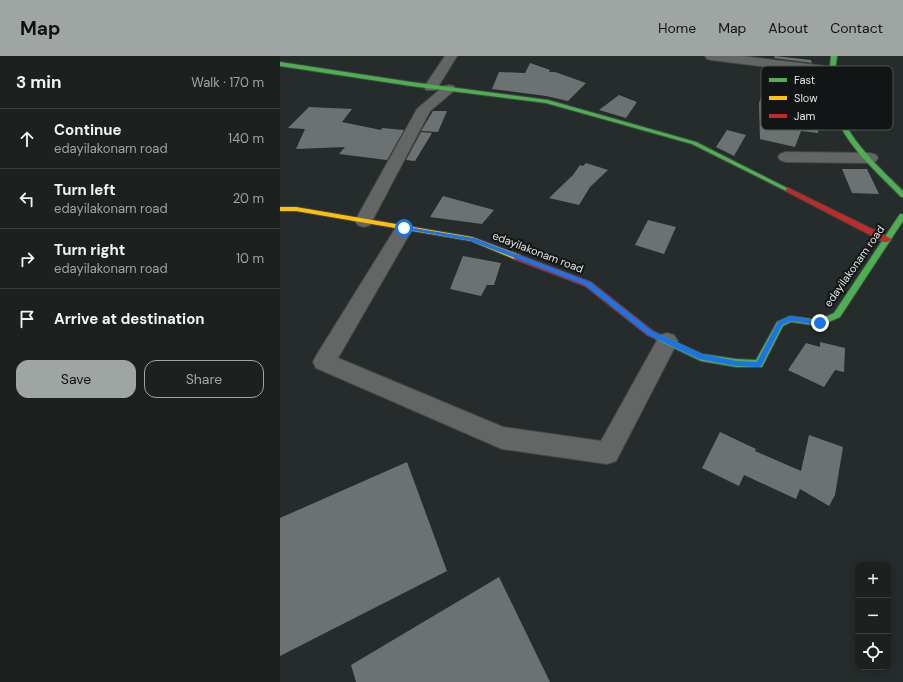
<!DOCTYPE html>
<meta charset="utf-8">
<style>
body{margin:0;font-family:"DM Sans",sans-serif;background:#252929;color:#f1f3f6}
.controls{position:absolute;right:12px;bottom:12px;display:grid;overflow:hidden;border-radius:8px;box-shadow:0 2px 10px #0003}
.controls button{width:36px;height:36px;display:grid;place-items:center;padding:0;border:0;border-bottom:1px solid #3a3e3e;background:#1c2120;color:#f1f3f6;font:20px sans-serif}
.stop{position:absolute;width:12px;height:12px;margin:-9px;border:3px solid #1a73e8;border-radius:50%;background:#fff}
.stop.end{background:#1a73e8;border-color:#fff;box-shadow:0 1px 4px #0008}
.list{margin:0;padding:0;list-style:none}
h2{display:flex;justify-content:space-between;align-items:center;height:52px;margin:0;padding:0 16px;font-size:17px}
h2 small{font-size:13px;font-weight:400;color:#a0a3a5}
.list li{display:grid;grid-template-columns:26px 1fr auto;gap:12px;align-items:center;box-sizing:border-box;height:60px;padding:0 16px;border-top:1px solid #3a3e3e}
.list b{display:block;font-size:15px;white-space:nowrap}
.list p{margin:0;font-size:13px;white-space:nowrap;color:#a0a3a5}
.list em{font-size:13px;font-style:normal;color:#a0a3a5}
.actions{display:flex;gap:8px;padding:12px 16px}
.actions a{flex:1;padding:9px 0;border:1px solid #9ea5a3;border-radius:12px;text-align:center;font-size:14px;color:#9ea5a3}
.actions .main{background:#9ea5a3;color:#111}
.icon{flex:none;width:22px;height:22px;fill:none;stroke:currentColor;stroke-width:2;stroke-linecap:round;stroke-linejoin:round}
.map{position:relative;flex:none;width:623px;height:626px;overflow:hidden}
header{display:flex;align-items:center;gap:24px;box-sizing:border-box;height:56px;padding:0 20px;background:#9ea5a3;color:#111}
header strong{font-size:19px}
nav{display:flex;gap:22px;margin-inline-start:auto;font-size:14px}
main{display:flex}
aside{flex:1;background:#1c2120}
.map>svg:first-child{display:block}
</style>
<header>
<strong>Map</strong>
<nav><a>Home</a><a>Map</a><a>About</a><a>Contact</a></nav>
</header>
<main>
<aside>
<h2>3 min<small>Walk · 170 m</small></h2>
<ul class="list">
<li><svg class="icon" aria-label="ahead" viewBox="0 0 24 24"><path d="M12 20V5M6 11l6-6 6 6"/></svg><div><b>Continue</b><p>edayilakonam road</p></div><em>140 m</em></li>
<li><svg class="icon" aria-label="left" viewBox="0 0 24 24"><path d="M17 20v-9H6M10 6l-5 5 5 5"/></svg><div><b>Turn left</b><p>edayilakonam road</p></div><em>20 m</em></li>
<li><svg class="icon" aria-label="right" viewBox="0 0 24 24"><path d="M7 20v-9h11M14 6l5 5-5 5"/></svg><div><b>Turn right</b><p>edayilakonam road</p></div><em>10 m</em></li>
<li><svg class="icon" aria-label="arrive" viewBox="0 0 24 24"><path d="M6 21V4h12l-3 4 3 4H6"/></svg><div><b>Arrive at destination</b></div></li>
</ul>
<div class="actions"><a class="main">Save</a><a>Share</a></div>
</aside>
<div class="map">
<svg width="623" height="626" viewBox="0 0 623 626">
<rect width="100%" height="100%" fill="#262c2b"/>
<g fill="#6c7271">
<path d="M495 0 531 4 532 7 494 2Z"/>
<path d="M250 7 270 14 269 16H275L306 27 288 45 266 40 212 33 219 16 245 17Z"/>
<path d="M491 13 533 18 534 33 543 34 544 41 538 77 521 75 515 91 480 83 479 47Z"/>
<path d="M339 39 357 46 346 62 319 54Z"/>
<path d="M29 51 72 53 62 66 101 74 102 72 124 74 107 104 59 98 65 91 16 93 25 73 8 72Z"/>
<path d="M153 55H167L158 76 141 75Z"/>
<path d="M447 74 466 79 454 100 436 91Z"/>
<path d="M141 76 152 77 135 105 126 104Z"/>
<path d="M306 107 328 114 310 131 299 149 269 142 293 119 300 109 303 110Z"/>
<path d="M562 113H587L599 138 572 137Z"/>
<path d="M163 140 214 154 202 168 150 161Z"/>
<path d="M368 164 396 171 384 198 355 189Z"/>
<path d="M183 200 221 207 214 229H207L201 240 170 233Z"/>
<path d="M540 286 565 292 564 316 555 314 544 331 508 314 526 287 540 291Z"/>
<path d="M440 376 476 393 475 395 521 415 529 379 563 391 555 439 549 450 520 433 516 443 464 419 459 430 422 412Z"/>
<path d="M127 406 167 515 0 600V462Z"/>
<path d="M219 521 270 626H76L71 609Z"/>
</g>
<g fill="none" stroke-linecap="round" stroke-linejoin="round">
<g stroke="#444948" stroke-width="2">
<g id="street">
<path d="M165 0H177L156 34H146L144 31Z"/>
<path d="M425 0H462L553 11 558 12 560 15 558 18 553 19 431 4 427 3Z"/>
<path d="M169 29 174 30 176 33 150 55 90 169 84 171 78 169 75 165 137 53 164 30Z"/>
<path d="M506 96 590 97 596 99 598 102 596 105 590 107 506 106 500 104 498 101 500 98Z"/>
<path d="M124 166 130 168 133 172 58 302 223 371 321 385 380 279 387 277 394 279 398 285 336 405 327 408 222 393 36 312 33 306 36 300 118 168Z"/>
</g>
</g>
<g stroke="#444948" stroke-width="2">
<g id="fast">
<path d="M551 0H557C556 11 553 23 554 34 559 76 595 107 623 135V141H621C592 111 552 78 549 33 548 22 550 11 551 0Z"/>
<path d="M0 6 131 26 268 44 416 86 511 134 510 135H506L412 88 266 47 131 30 0 10Z"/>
<path d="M620 158H623V165L560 261 540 270 511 266 503 270 482 311H456L421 305 375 283 374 281 378 278 381 279 422 298 456 303 476 304 497 266 510 260 539 264 554 257Z"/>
</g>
</g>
<g stroke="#444948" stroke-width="2">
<path id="slow" d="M0 151H16L192 181 240 199 241 201 237 204 234 203 191 185 16 155H0Z"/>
</g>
<g stroke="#444948" stroke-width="2">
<g id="jam">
<path d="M508 132 610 182 611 184 607 186H604L506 135V133Z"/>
<path d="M237 198 311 226 373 275 381 279 382 281 381 283 378 284 367 279 305 230 234 203V199Z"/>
</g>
</g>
<use href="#street" fill="#646666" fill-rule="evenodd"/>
<use href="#fast" fill="#4caf50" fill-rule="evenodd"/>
<use href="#slow" fill="#ffc107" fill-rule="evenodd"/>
<use href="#jam" fill="#c62828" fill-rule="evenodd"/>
</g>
<path fill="#1a73e8" d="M122 170 194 182 310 226 372 275 422 298 456 305 477 306 498 266 510 260 540 265 544 267 540 269 511 265 502 269 481 310 479 311 456 310 419 303 368 279 305 229 191 185 124 173H122Z"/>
<g text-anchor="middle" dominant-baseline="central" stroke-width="4" stroke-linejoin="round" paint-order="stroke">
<g font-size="11" fill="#dfe6e4" stroke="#111515">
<text transform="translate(258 196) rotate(21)">edayilakonam road</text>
<text transform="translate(574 210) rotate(-55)">edayilakonam road</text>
</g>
</g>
<rect x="481" y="10" width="132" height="64" rx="6" fill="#111515" stroke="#4f5453" stroke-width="1"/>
<rect x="489" y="22" width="18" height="4" fill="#4caf50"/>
<rect x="489" y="40" width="18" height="4" fill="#ffc107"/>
<rect x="489" y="58" width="18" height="4" fill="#c62828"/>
<g font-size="11" fill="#dfe6e4">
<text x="514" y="28">Fast</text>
<text x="514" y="46">Slow</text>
<text x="514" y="64">Jam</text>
</g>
</svg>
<div class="controls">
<button>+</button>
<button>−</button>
<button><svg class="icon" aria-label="locate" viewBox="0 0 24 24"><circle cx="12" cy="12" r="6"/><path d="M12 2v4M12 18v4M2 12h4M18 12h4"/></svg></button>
</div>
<div class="stop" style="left:124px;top:172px"></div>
<div class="stop end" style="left:540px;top:267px"></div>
</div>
</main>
